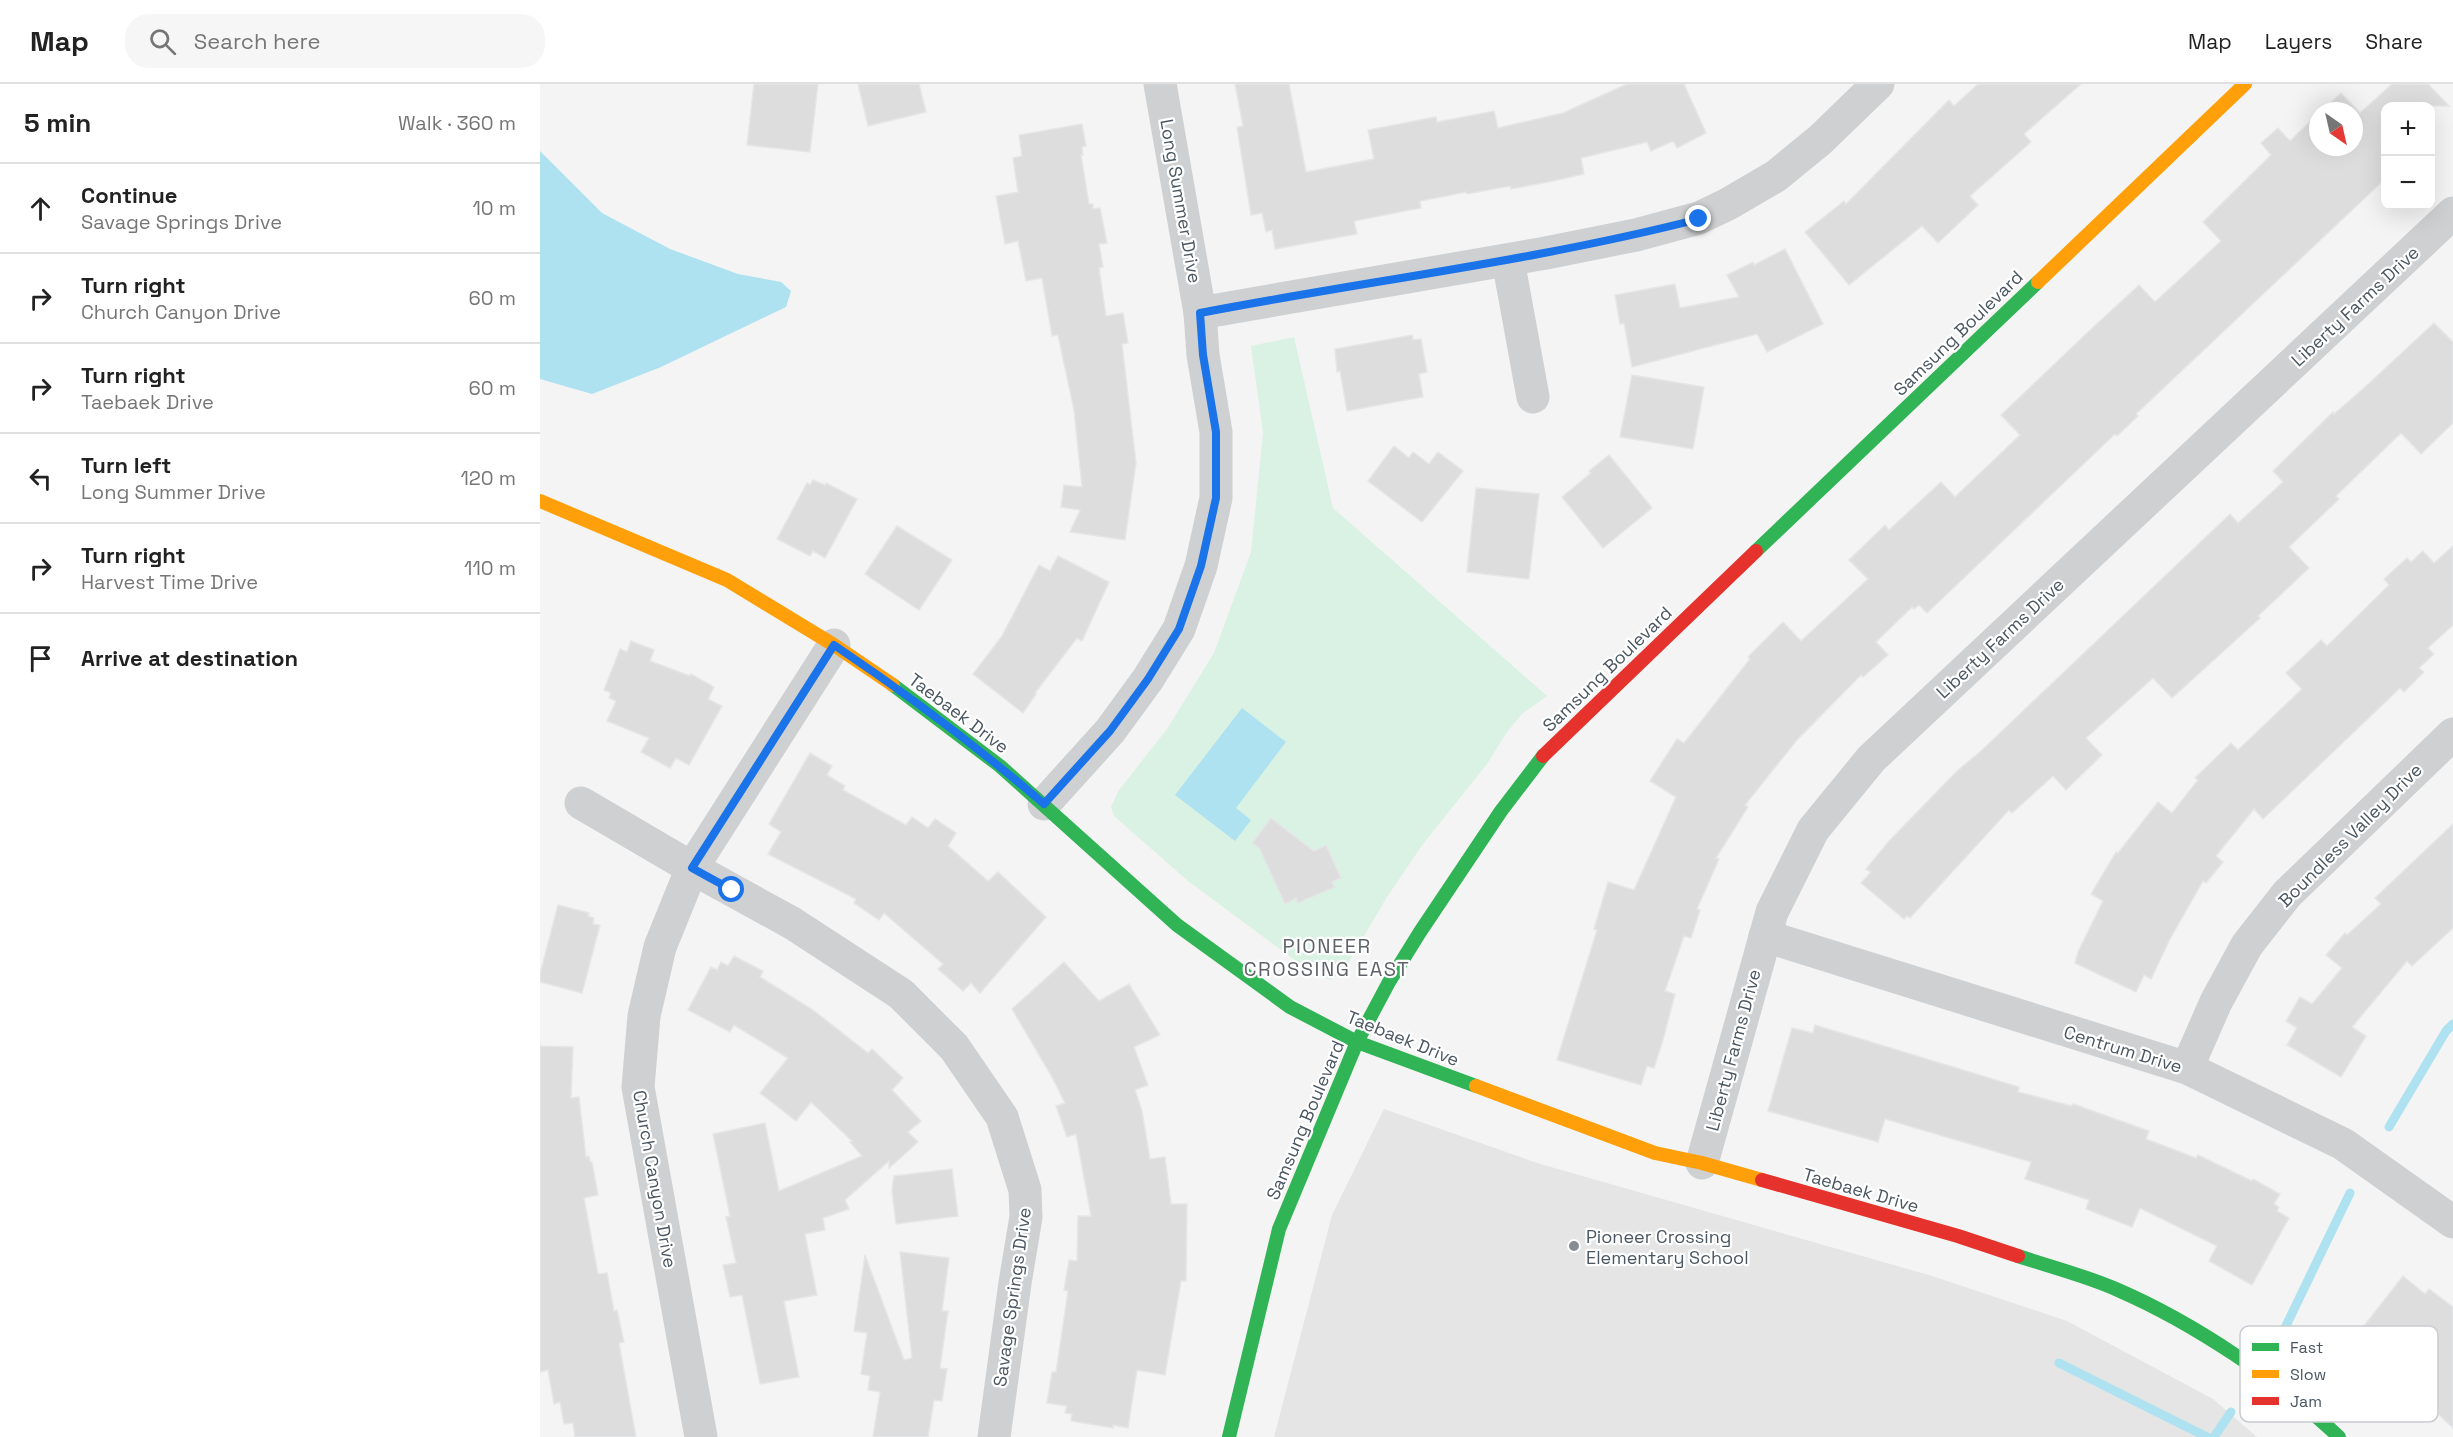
<!DOCTYPE html>
<meta charset="utf-8">
<style>
body{margin:0;font-family:"Space Grotesk",sans-serif;background:#f6f6f6;color:#222}
.controls{position:absolute;right:18px;top:18px;display:grid;overflow:hidden;border-radius:12px;box-shadow:0 6px 24px #0002}
.controls button{width:54px;height:54px;display:grid;place-items:center;padding:0;border:0;border-bottom:2px solid #e0e0e0;background:#fff;color:#222;font:30px sans-serif}
.compass{position:absolute;left:1769px;top:18px;width:54px;height:54px;border-radius:50%;background:#fff;box-shadow:0 6px 24px #0002;rotate:146deg}
.stop{position:absolute;width:18px;height:18px;margin:-14px;border:4px solid #1a73e8;border-radius:50%;background:#fff}
.stop.end{background:#1a73e8;border-color:#fff;box-shadow:0 2px 6px #0008}
.list{margin:0;padding:0;list-style:none}
h2{display:flex;justify-content:space-between;align-items:center;height:78px;margin:0;padding:0 24px;font-size:26px}
h2 small{font-size:20px;font-weight:400;color:#767676}
.list li{display:grid;grid-template-columns:39px 1fr auto;gap:18px;align-items:center;box-sizing:border-box;height:90px;padding:0 24px;border-top:2px solid #e0e0e0}
.list b{display:block;font-size:22px;white-space:nowrap}
.list p{margin:0;font-size:20px;white-space:nowrap;color:#767676}
.list em{font-size:20px;font-style:normal;color:#767676}
.icon{flex:none;width:33px;height:33px;fill:none;stroke:currentColor;stroke-width:2;stroke-linecap:round;stroke-linejoin:round}
.map{position:relative;flex:none;width:1913px;height:1353px;overflow:hidden}
header{display:flex;align-items:center;gap:36px;box-sizing:border-box;height:84px;padding:0 30px;background:#fff;border-bottom:2px solid #e0e0e0}
header strong{font-size:28px}
nav{display:flex;gap:33px;margin-inline-start:auto;font-size:21px}
.search{width:420px;height:54px;background:#f6f6f6;display:flex;align-items:center;gap:15px;box-sizing:border-box;padding:0 21px;border-radius:24px;color:#767676;font-size:22px}
main{display:flex}
aside{flex:1;background:#fff}
.map>svg:first-child{display:block}
</style>
<header>
<strong>Map</strong>
<div class="search"><svg class="icon" aria-label="search" viewBox="0 0 24 24"><circle cx="10" cy="10" r="6"/><path d="M15 15l6 6"/></svg>Search here</div>
<nav><a>Map</a><a>Layers</a><a>Share</a></nav>
</header>
<main>
<aside>
<h2>5 min<small>Walk · 360 m</small></h2>
<ul class="list">
<li><svg class="icon" aria-label="ahead" viewBox="0 0 24 24"><path d="M12 20V5M6 11l6-6 6 6"/></svg><div><b>Continue</b><p>Savage Springs Drive</p></div><em>10 m</em></li>
<li><svg class="icon" aria-label="right" viewBox="0 0 24 24"><path d="M7 20v-9h11M14 6l5 5-5 5"/></svg><div><b>Turn right</b><p>Church Canyon Drive</p></div><em>60 m</em></li>
<li><svg class="icon" aria-label="right" viewBox="0 0 24 24"><path d="M7 20v-9h11M14 6l5 5-5 5"/></svg><div><b>Turn right</b><p>Taebaek Drive</p></div><em>60 m</em></li>
<li><svg class="icon" aria-label="left" viewBox="0 0 24 24"><path d="M17 20v-9H6M10 6l-5 5 5 5"/></svg><div><b>Turn left</b><p>Long Summer Drive</p></div><em>120 m</em></li>
<li><svg class="icon" aria-label="right" viewBox="0 0 24 24"><path d="M7 20v-9h11M14 6l5 5-5 5"/></svg><div><b>Turn right</b><p>Harvest Time Drive</p></div><em>110 m</em></li>
<li><svg class="icon" aria-label="arrive" viewBox="0 0 24 24"><path d="M6 21V4h12l-3 4 3 4H6"/></svg><div><b>Arrive at destination</b></div></li>
</ul>
</aside>
<div class="map">
<svg width="1913" height="1353" viewBox="0 0 1913 1353">
<rect width="100%" height="100%" fill="#f4f4f4"/>
<path fill="#e6e5e6" d="M844 1025 997 1079 1392 1192 1527 1237 1673 1315 1717 1353H734L792 1131Z"/>
<path fill="#d9f2e3" d="M754 253 793 424 1007 612 982 630 967 648 947 680 883 760 847 813 804 886 791 896 775 891 648 797 574 732 571 723 579 706 627 645 674 569 711 468 723 349 711 262Z"/>
<g fill="#aee2f0">
<path d="M0 67 62 129 130 165 198 190 241 198 251 207 246 223 121 283 52 310 0 295Z"/>
<path d="M702 624 746 658 696 724 711 736 695 757 635 711Z"/>
</g>
<g fill="none" stroke-linecap="round" stroke-linejoin="round">
<g stroke="#aee2f0" stroke-width="9">
<path d="M1849 1043 1906 947 1913 940"/>
<path d="M1743 1248 1810 1109"/>
<path d="M1519 1279 1667 1353"/>
<path d="M1674 1353 1691 1328"/>
</g>
</g>
<g fill="#ddddde" stroke="#e5e6e7" stroke-width="1.5">
<path d="M214 0H278L270 68 207 61Z"/>
<path d="M318 0H379L386 28 328 42Z"/>
<path d="M695 0H749L766 88 834 75 828 46 896 33 897 38 954 27 958 44 1023 29 1087 0H1144L1166 49 1137 64 1134 58H1131L1111 67 1107 58 1041 74 1044 90 1013 97 971 105 970 102 927 110 926 108 880 117 881 124 814 137 817 150 735 165 732 146 726 148 722 129 711 131 697 43 703 42Z"/>
<path d="M1438 0H1541L1484 50 1491 58 1430 112 1438 121 1398 159 1382 142 1309 201 1265 148 1304 117 1306 120 1409 16 1414 22Z"/>
<path d="M1852 0H1888L1909 22H1845V95L1596 330 1598 332 1577 352 1575 350 1387 529 1379 521 1374 525 1372 523 1336 558 1348 571 1323 593 1321 591 1257 656 1205 721 1208 723 1176 774 1179 775 1157 825 1160 826 1151 854 1144 852 1125 907 1135 910 1123 956 1114 984 1107 982 1101 1001 1017 976 1057 846 1054 845 1068 798 1094 806 1136 713 1110 697 1137 655 1144 659 1210 575 1208 573 1243 538 1261 557 1328 495 1309 476 1345 441 1349 446 1401 398 1415 413 1480 351 1461 331 1547 249 1599 201 1615 218 1681 157 1663 138 1731 71 1721 59 1738 44 1750 57 1778 30V63H1814V27H1782L1801 9 1820 29Z"/>
<path d="M542 40 546 62 542 63 543 71H541L549 120H553V125L560 124 567 159 559 160 563 183 559 184 566 232 583 229 588 259 582 260 596 379 585 456 530 448 540 426 521 423 524 401 542 403 534 326 518 251 512 252 502 194 486 197 478 157 465 160 456 112 478 108 473 74 482 72 479 51Z"/>
<path d="M1245 165 1283 240 1227 268 1217 250 1092 283 1084 239 1080 240 1075 211 1135 200 1140 224 1199 213 1187 191 1213 178 1214 181Z"/>
<path d="M1894 239 1913 258V339L1881 370 1861 349 1796 412 1799 415 1749 463 1769 484 1718 532 1720 534 1632 614 1613 594 1546 654 1562 671 1526 706 1513 692 1472 729 1469 726 1370 834 1367 832 1364 835 1321 799 1331 788 1326 785 1349 757 1416 688 1441 667 1690 430 1698 439 1743 398 1733 387 1793 328 1794 330 1824 304Z"/>
<path d="M872 251 873 256 881 255 887 288 879 290 883 313 807 327 800 287 797 288 795 265Z"/>
<path d="M1092 291 1164 303 1153 365 1080 353Z"/>
<path d="M854 362 869 374 873 368 889 380 898 368 923 387 882 438 828 397Z"/>
<path d="M1069 371 1112 424 1063 464 1022 413 1051 389 1049 387Z"/>
<path d="M273 396 285 401 286 399 317 415 285 474 273 467 270 472 237 455 267 399 270 401Z"/>
<path d="M936 404 999 410 989 495 927 488Z"/>
<path d="M357 442 412 476 379 526 325 490Z"/>
<path d="M1913 462V541L1888 564 1894 570 1879 584 1884 588 1864 608 1860 604 1723 735 1714 725 1676 772 1683 778 1666 799 1663 797 1630 855 1611 895 1604 891 1596 908 1535 879 1538 868 1563 817 1551 810 1576 768 1578 769 1618 718 1632 729 1658 696 1655 694 1691 659 1698 666 1762 605 1746 589 1781 556 1787 562 1849 501 1844 495 1867 474 1871 478 1883 467 1894 479Z"/>
<path d="M518 472 569 498 542 557 537 554 495 609 496 610 483 629 433 590 462 552 499 481 510 487Z"/>
<path d="M91 557 114 566 110 577 150 592 151 590 174 603 168 615 182 622 149 681 136 674 130 684 101 668 109 654 67 637 76 617 69 614 71 609 64 606 80 565 87 568Z"/>
<path d="M270 669 292 682 287 691 305 702 303 706 366 741 372 733 388 744 395 735 416 749 408 762 448 797 458 788 506 833 440 909 431 899 423 907 398 885 403 880 344 829 339 836 314 819 316 815 228 770 241 748 229 740Z"/>
<path d="M731 734 774 767 786 761 801 794 792 798 795 803 758 819 756 814 745 820 719 764 712 759Z"/>
<path d="M1913 740V844L1872 882 1867 877 1812 943 1826 952 1801 993 1747 961 1757 944 1746 937 1760 913 1772 920 1802 884 1786 871 1805 849 1807 851 1841 820 1835 814Z"/>
<path d="M18 821 49 829 48 832 54 834 53 840 60 841 42 909 0 898V890Z"/>
<path d="M194 872 223 887 220 893 273 926 328 969 332 965 363 994 352 1006 381 1037 368 1048 378 1058 349 1084V1077L305 1116 309 1125 283 1134 285 1146 265 1150 277 1211 244 1217 259 1293 220 1300 202 1211 190 1213 183 1181 196 1179 186 1133 190 1132 173 1050 225 1039 239 1107 322 1072 310 1058 312 1057 271 1018 256 1037 220 1009 248 974 194 941 190 948 148 926 171 883 177 886 181 878 188 882Z"/>
<path d="M524 878 559 917 589 900 620 951 594 963 608 1001 595 1006 602 1027 610 1075 625 1073 631 1120H647L646 1197H641L625 1291 597 1286 588 1344 573 1341V1344L531 1337 532 1330 525 1329 527 1322 507 1319 512 1288H516L528 1207 524 1206 529 1176 537 1177 538 1132H551L536 1050 527 1053 516 1022 525 1019 512 993 472 925Z"/>
<path d="M1275 941 1479 1003 1478 1008 1532 1022 1533 1020 1609 1047 1606 1055 1656 1074 1658 1071 1712 1097 1713 1095 1740 1110 1734 1120 1739 1123 1737 1127 1749 1134 1712 1201 1669 1177 1677 1162 1600 1124 1592 1143 1546 1125 1549 1116 1485 1095 1491 1078 1345 1035 1338 1058 1228 1027 1252 944 1273 949Z"/>
<path d="M0 962 33 963 31 1014 39 1013 46 1073 49 1072 50 1078H52L58 1111 44 1114 58 1190 67 1189 74 1227 77 1226 84 1258 79 1259 96 1353H35L33 1339 24 1340 20 1318 14 1320 8 1286 0 1288Z"/>
<path d="M412 1085 418 1132 356 1140 352 1106 354 1092Z"/>
<path d="M360 1168 409 1174 402 1227H408L400 1284 407 1285 402 1317 394 1316 388 1353H333L340 1308 328 1306 330 1292 321 1290 327 1249 314 1247 325 1171 364 1276 372 1274Z"/>
<path d="M1863 1192 1885 1210 1889 1205 1913 1223V1344L1858 1292 1855 1296 1809 1261Z"/>
</g>
<g fill="none" stroke-linecap="round" stroke-linejoin="round">
<g stroke="#ced0d2" stroke-width="33">
<path d="M968 176 993 313"/>
<path d="M660 229 1006 169 1096 151 1159 134 1188 120 1236 92 1280 56 1338 0"/>
<path d="M41 719 152 784 252 839 361 910 414 963 462 1033 485 1106 486 1133 475 1199 454 1353"/>
<path d="M504 720 570 647 608 595 639 545 661 482 676 414V348L663 271 660 229 620 0"/>
<path d="M1225 852 1647 984 1803 1060 1913 1138"/>
<path d="M1647 984 1676 918 1707 861 1747 810 1913 650"/>
<path d="M1162 1079 1232 828 1273 746 1331 675 1913 129"/>
<path d="M161 1353 98 1003 104 932 120 863 152 784 294 561"/>
</g>
<g stroke="#30b455" stroke-width="14">
<path d="M1216 467 1498 198"/>
<path d="M353 601 460 682 637 841 750 923 817 958 936 1002"/>
<path d="M1478 1172C1511 1183 1547 1192 1578 1206 1654 1239 1739 1296 1799 1353"/>
<path d="M689 1353 739 1145 817 958 849 898 880 848 961 727 1003 672"/>
</g>
<g stroke="#ff9f0a" stroke-width="14">
<path d="M1498 198 1705 0"/>
<path d="M0 417 187 496 294 561 353 601"/>
<path d="M936 1002 1115 1069 1162 1079 1222 1096"/>
</g>
<g stroke="#e5322d" stroke-width="14">
<path d="M1003 672 1216 467"/>
<path d="M1222 1096 1418 1152 1478 1172"/>
</g>
</g>
<g fill="none" stroke-linecap="round" stroke-linejoin="round">
<path stroke="#1a73e8" stroke-width="8" d="M192 806 152 784 294 561C367 610 438 663 504 720L570 647 608 595 639 545 661 482 676 414V348L663 271 660 229C826 197 995 177 1159 135"/>
</g>
<circle fill="#868d94" stroke="#fff" stroke-width="2" cx="1034" cy="1162" r="6"/>
<g text-anchor="middle" dominant-baseline="central" stroke-width="4.5" stroke-linejoin="round" paint-order="stroke">
<g font-size="18" fill="#4a5661" stroke="#fff">
<text transform="translate(641 117) rotate(80)">Long Summer Drive</text>
<text transform="translate(1815 222) rotate(-43)">Liberty Farms Drive</text>
<text transform="translate(1418 249) rotate(-44)">Samsung Boulevard</text>
<text transform="translate(1460 554) rotate(-43)">Liberty Farms Drive</text>
<text transform="translate(1067 585) rotate(-44)">Samsung Boulevard</text>
<text transform="translate(419 629) rotate(37)">Taebaek Drive</text>
<text transform="translate(1810 751) rotate(-45)">Boundless Valley Drive</text>
<text transform="translate(863 954) rotate(22)">Taebaek Drive</text>
<text transform="translate(1583 965) rotate(17)">Centrum Drive</text>
<text transform="translate(1193 966) rotate(-75)">Liberty Farms Drive</text>
<text transform="translate(765 1036) rotate(-67)">Samsung Boulevard</text>
<text transform="translate(115 1095) rotate(80)">Church Canyon Drive</text>
<text transform="translate(1321 1106) rotate(16)">Taebaek Drive</text>
<text transform="translate(472 1213) rotate(-82)">Savage Springs Drive</text>
</g>
<g font-size="18" fill="#4a5661" stroke="#fff" text-anchor="start">
<text x="1046" y="1152">Pioneer Crossing<tspan x="1046" dy="21">Elementary School</tspan></text>
</g>
<g font-size="20" letter-spacing="1.5" fill="#5f6368" stroke="#fff">
<text x="787" y="862">PIONEER<tspan x="787" dy="23">CROSSING EAST</tspan></text>
</g>
</g>
<rect x="1700" y="1242" width="198" height="96" rx="9" fill="#fff" stroke="#c9ccd0" stroke-width="1.5"/>
<rect x="1712" y="1259" width="27" height="8" fill="#30b455"/>
<rect x="1712" y="1286" width="27" height="8" fill="#ff9f0a"/>
<rect x="1712" y="1313" width="27" height="8" fill="#e5322d"/>
<g font-size="16" fill="#4a5661">
<text x="1750" y="1269">Fast</text>
<text x="1750" y="1296">Slow</text>
<text x="1750" y="1323">Jam</text>
</g>
</svg>
<div class="controls">
<button>+</button>
<button>−</button>
</div>
<svg class="compass" viewBox="-18 -18 36 36"><path d="M0-13l5 13h-10z" fill="#e53935"/><path d="M0 13l5-13h-10z" fill="#767676"/></svg>
<div class="stop" style="left:192px;top:806px"></div>
<div class="stop end" style="left:1159px;top:135px"></div>
</div>
</main>
